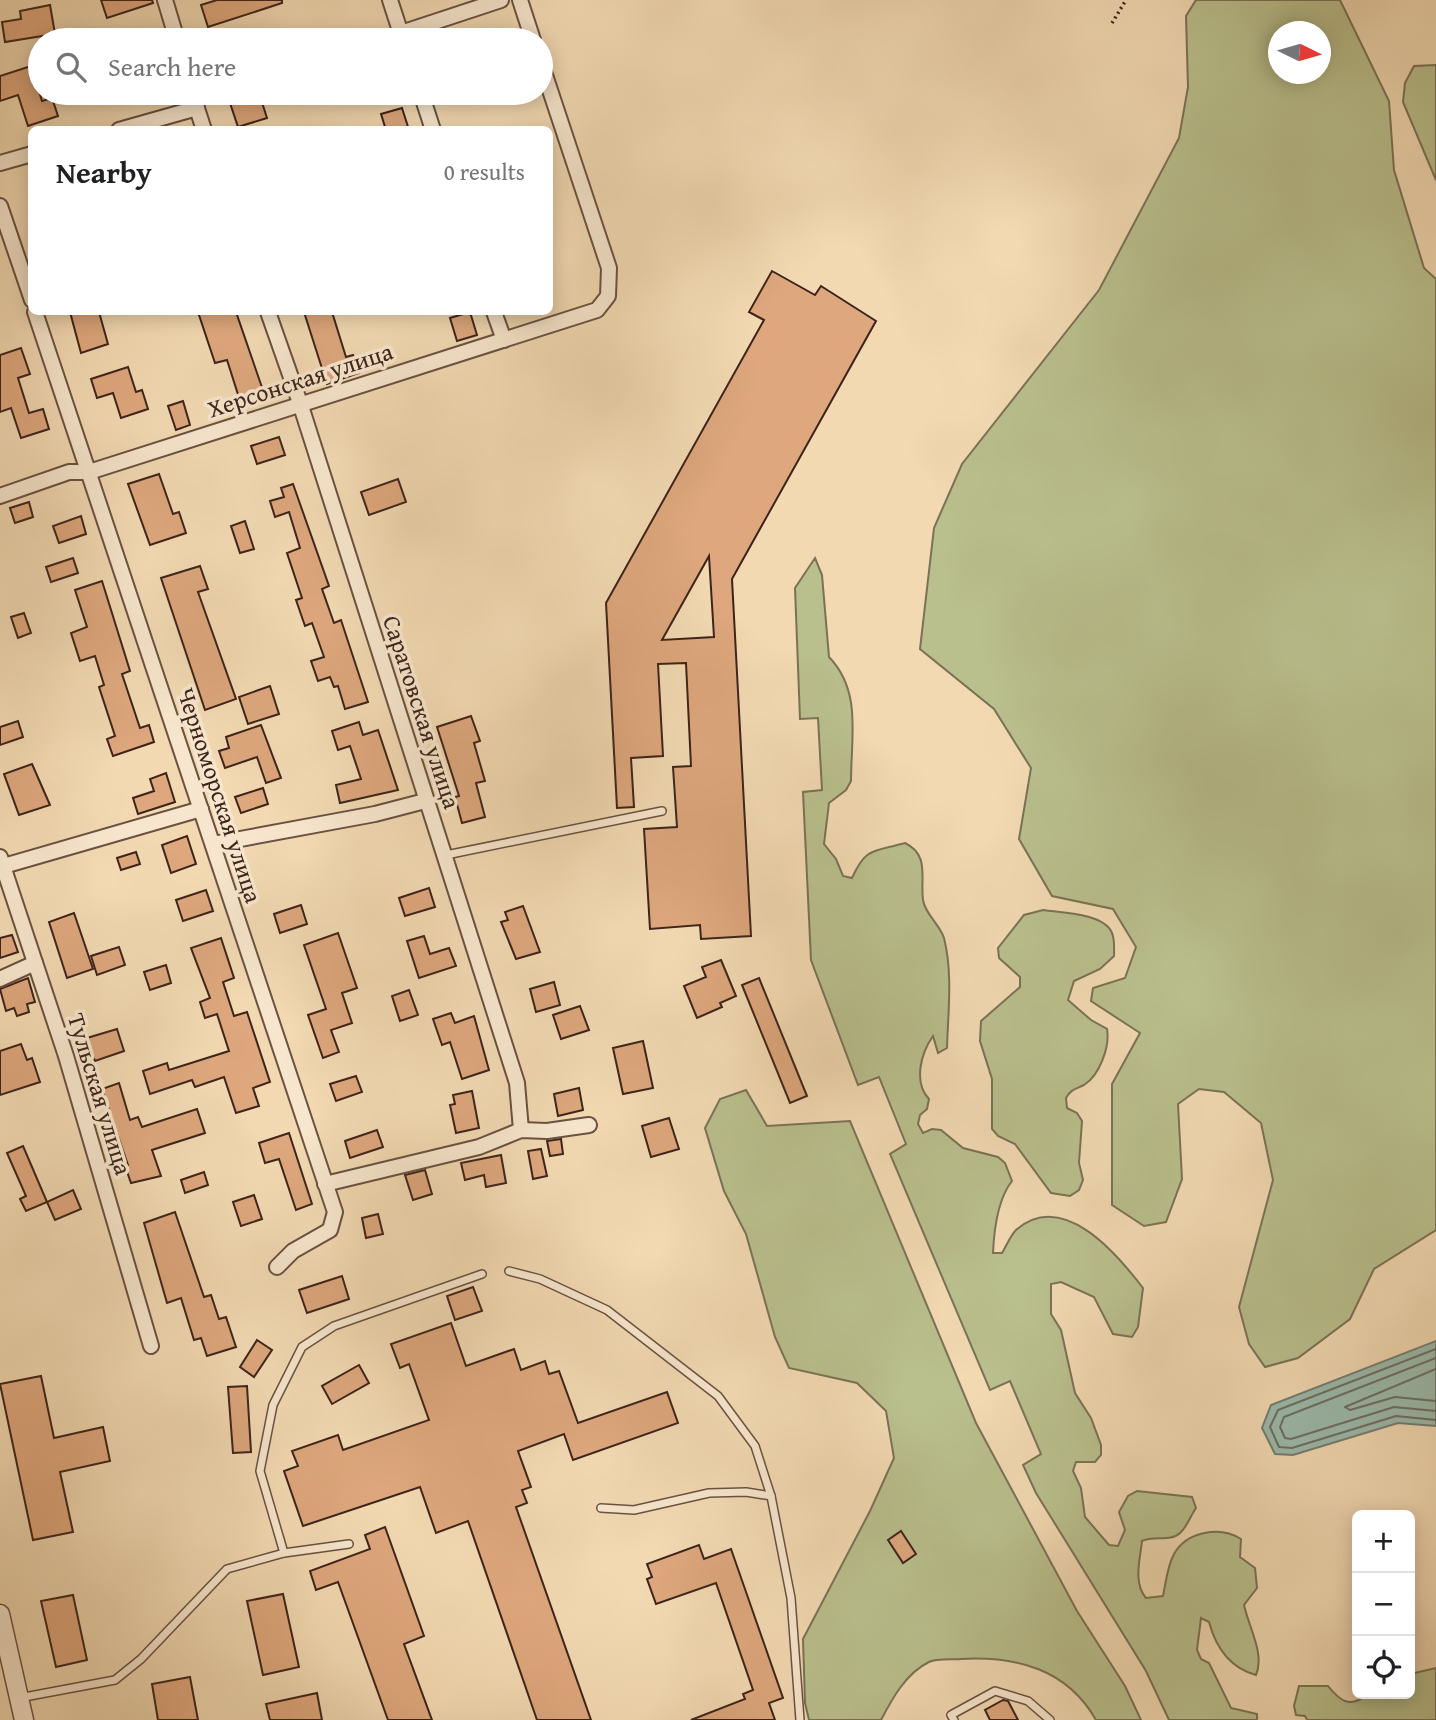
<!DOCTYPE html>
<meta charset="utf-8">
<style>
body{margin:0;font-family:"Gentium Book Plus",serif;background:#f6f6f6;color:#202124}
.controls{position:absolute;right:21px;bottom:21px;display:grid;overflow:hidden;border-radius:10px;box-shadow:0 4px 18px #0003}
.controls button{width:63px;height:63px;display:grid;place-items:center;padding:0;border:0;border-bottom:2px solid #e0e0e0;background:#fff;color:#202124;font:35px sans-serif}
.compass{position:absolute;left:1268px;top:21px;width:63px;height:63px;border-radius:50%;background:#fff;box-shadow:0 4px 18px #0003;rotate:95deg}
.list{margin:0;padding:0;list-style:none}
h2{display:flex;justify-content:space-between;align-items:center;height:91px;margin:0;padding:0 28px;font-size:30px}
h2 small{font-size:23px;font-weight:400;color:#757577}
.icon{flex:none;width:38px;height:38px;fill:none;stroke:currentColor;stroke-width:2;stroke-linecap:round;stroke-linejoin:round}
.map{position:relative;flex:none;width:1436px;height:1720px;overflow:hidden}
.search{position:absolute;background:#fff;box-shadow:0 4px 18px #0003;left:28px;top:28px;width:525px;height:77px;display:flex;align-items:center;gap:18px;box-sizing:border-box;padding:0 24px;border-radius:38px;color:#757577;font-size:26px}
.panel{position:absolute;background:#fff;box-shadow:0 4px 18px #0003;left:28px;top:126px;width:525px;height:189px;border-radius:10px}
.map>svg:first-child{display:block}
</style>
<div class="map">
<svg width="1436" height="1720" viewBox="0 0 1436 1720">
<rect width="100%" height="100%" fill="#f2d9b2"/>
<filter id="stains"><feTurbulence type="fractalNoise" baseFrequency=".00286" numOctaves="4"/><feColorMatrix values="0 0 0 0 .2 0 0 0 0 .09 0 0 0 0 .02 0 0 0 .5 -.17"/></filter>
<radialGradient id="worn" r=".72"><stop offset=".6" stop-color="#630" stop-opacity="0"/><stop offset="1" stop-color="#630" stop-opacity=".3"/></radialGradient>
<g fill="#b9bf8d" stroke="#7b7254" stroke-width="2" fill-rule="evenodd">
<path d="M1196 0H1340L1389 101 1394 170 1424 268 1436 279V1230L1374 1269 1350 1319 1298 1358 1265 1367 1249 1344 1239 1307 1273 1180 1261 1123 1224 1092 1199 1089 1178 1104 1182 1179 1166 1222 1144 1226 1112 1205V1084L1140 1033 1091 1001 1093 988 1125 978 1136 947 1113 909 1052 896 1019 839 1031 768 994 709 920 649 934 528 962 464 1099 290 1179 138 1188 87 1186 16ZM1278 32H1320V74H1278Z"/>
<path d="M1436 65V180L1403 102 1405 83 1414 66Z"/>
<path d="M815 558 822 575 829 657C862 691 851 737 851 781L846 790 829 803 824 844 836 859 843 876 852 878C866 847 873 852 905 843 930 855 920 878 923 900 925 914 940 925 944 938 953 974 948 1012 947 1048L938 1053 933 1036C921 1053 913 1082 929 1099L927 1109 920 1115 918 1124 923 1133 932 1129 941 1130 963 1148 998 1157 1005 1163 1012 1181C997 1200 994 1230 993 1253H1002C1006 1247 1010 1236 1016 1230 1063 1189 1117 1254 1143 1288L1138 1327 1132 1337 1113 1334 1094 1297 1061 1282 1051 1284V1314L1061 1330 1075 1393 1091 1418 1101 1445V1455L1095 1462H1076L1073 1471 1081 1488 1085 1517 1109 1545 1118 1546 1125 1530 1119 1512 1128 1496 1137 1491 1192 1497 1196 1508C1191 1515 1187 1527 1180 1533 1171 1542 1153 1535 1142 1541 1140 1560 1133 1583 1146 1598L1163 1596C1166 1582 1167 1567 1174 1554 1187 1531 1220 1526 1241 1539L1240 1557 1255 1568 1257 1588 1244 1605C1249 1628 1265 1654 1256 1675 1230 1668 1216 1648 1209 1622L1201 1618 1197 1650 1201 1659 1209 1663 1231 1708 1257 1714V1720H1169L1146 1671 1036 1493 1023 1465 1041 1454 1010 1381 990 1390 890 1154 906 1144 879 1077 858 1085 811 960 803 792 822 790 818 718 800 719 795 588Z"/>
<path d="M1043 910C1061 913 1104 913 1112 933 1115 940 1114 949 1114 956L1100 969 1074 981 1068 1000 1091 1020 1107 1029C1110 1046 1100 1075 1084 1085 1076 1089 1071 1089 1066 1098L1067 1108 1077 1113 1082 1121 1079 1163 1083 1180 1079 1190 1070 1196 1051 1193 1015 1144 998 1136 992 1129V1079L980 1041 981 1021 1020 987V977L999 958 998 948 1024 915Z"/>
<path d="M746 1090 767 1126 850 1121 976 1423 1077 1611 1125 1686 1141 1720H1096C1067 1669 1017 1656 961 1659 952 1660 937 1658 929 1662 906 1673 892 1699 881 1720H809L805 1703 803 1639 870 1511 894 1458 886 1411 857 1383 789 1368 775 1337 746 1234 724 1191 705 1128 720 1099Z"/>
<path d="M1436 1668V1720H1307L1305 1716 1296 1715 1294 1706 1299 1686H1328C1340 1701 1350 1709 1368 1694H1410V1674Z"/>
</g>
<path fill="#9bbaac" stroke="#757e72" stroke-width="2" d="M1436 1341V1426L1398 1423 1293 1455 1275 1454 1262 1428 1271 1405Z"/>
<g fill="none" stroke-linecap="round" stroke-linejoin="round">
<g stroke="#6c6f64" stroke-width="2">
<path d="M1436 1349 1278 1410 1270 1427 1279 1447 1292 1448 1396 1416 1436 1420"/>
<path d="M1436 1358 1284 1417 1280 1427 1285 1438 1291 1439 1394 1407 1436 1411"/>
<path d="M1436 1369 1345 1407 1350 1410 1395 1397 1436 1401"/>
</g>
</g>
<g fill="#dea77d" stroke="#3d241b" stroke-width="2" fill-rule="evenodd">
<path d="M101 0H152L153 3 107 18Z"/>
<path d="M217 0H282V3L208 27 201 5Z"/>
<path d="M50 5 55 34 5 42 2 22 21 19 20 11Z"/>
<path d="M31 66 42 101 52 98 58 116 28 126 18 95 0 101V76Z"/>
<path d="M251 93H259L267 118 238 127 229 100Z"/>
<path d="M402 108 409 130H386L381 114Z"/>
<path d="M772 271 815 295 821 286 876 321 732 579 751 936 701 939 700 925 650 929 644 829 677 827 673 767 691 766 686 663 658 664 663 756 631 758 634 807 617 808 606 603 764 320 749 312ZM709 556 714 637 662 640Z"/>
<path d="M70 312H99L108 344 81 353Z"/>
<path d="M198 312H236L266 399 242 407 227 360 215 363Z"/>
<path d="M304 312H332L346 357 353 355 359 373 327 384Z"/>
<path d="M470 312 477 335 457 341 450 318Z"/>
<path d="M21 348 30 374 18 378 29 413 43 409 49 429 21 438 11 408 0 412V355Z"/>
<path d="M128 367 136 392 142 390 148 409 121 418 113 393 97 398 91 379Z"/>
<path d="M183 401 190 425 176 430 168 406Z"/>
<path d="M279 437 285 455 257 464 251 446Z"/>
<path d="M159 474 173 514 179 512 186 533 150 545 128 484Z"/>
<path d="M398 479 406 502 369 515 361 492Z"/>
<path d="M293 484 329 586 322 589 334 623 341 620 368 702 345 709 338 686 334 687 330 677 318 681 311 661 324 657 312 623 305 626 296 600 302 598 287 553 300 548 289 512 275 517 270 501 284 497 281 488Z"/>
<path d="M29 502 33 517 15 523 10 508Z"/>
<path d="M81 516 86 534 59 543 53 526Z"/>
<path d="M245 521 254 549 240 553 231 526Z"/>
<path d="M73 558 78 573 51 582 46 567Z"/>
<path d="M200 566 208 589 198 592 236 699 205 710 161 578Z"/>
<path d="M102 581 130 671 122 674 140 728 149 725 154 742 113 756 107 739 115 736 99 687 104 685 95 656 80 661 71 633 87 627 75 590Z"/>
<path d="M24 613 31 633 18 638 11 617Z"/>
<path d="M270 686 279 714 248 724 239 697Z"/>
<path d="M471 716 480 741 474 743 485 781 476 783 485 817 462 823 455 797 459 796 437 727Z"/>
<path d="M18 721 23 737 0 745V727Z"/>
<path d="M359 722 363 735 378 730 398 790 340 803 336 785 361 779 350 746 338 750 332 731Z"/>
<path d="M261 725 281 778 266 783 257 757 225 768 219 751 229 748 226 737Z"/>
<path d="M32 764 50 805 19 815 4 774Z"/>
<path d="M166 773 175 802 138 814 133 798 154 791 150 779Z"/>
<path d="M263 788 268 804 241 813 235 797Z"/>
<path d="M187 836 196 864 171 873 162 845Z"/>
<path d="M136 852 140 864 121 870 117 858Z"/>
<path d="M429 888 435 907 405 916 399 898Z"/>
<path d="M206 890 213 911 183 921 176 900Z"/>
<path d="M301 905 307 924 280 933 274 914Z"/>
<path d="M523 906 540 952 516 959 501 922 508 920 505 912Z"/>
<path d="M74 913 93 969 67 978 49 922Z"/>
<path d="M338 933 357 988 342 993 352 1023 331 1030 339 1052 323 1058 308 1015 326 1009 304 945Z"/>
<path d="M12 935 18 952 0 958V938Z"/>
<path d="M424 936 430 954 449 948 456 966 419 978 407 941Z"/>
<path d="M221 938 234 978 223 982 234 1016 247 1012 270 1082 253 1088 259 1106 236 1113 224 1077 195 1087 192 1080 150 1094 143 1071 167 1063 169 1070 229 1051 217 1014 205 1018 200 1002 210 998 191 948Z"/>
<path d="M119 947 125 965 97 975 91 956Z"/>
<path d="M721 960 736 996 720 1003 722 1007 697 1018 684 986 706 977 702 967Z"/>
<path d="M166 965 171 983 150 990 144 972Z"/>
<path d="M28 978 35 1002 27 1004 29 1012 17 1016 14 1008 6 1011 0 989Z"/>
<path d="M759 978 807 1096 790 1103 742 985Z"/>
<path d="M554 982 560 1005 536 1012 530 989Z"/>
<path d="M409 990 418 1015 400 1021 392 996Z"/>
<path d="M580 1006 589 1030 561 1039 553 1015Z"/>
<path d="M451 1013 455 1023 474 1016 489 1070 462 1079 450 1042 442 1045 433 1019Z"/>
<path d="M117 1029 124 1051 95 1061 87 1038Z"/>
<path d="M643 1041 653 1088 623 1094 613 1048Z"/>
<path d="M21 1044 27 1060 32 1058 40 1082 0 1095V1051Z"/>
<path d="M356 1076 362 1092 336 1101 330 1084Z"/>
<path d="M119 1083 130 1120 138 1117 142 1127 197 1109 205 1133 152 1150 161 1176 131 1183 125 1166 128 1165 102 1089Z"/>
<path d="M579 1088 583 1110 558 1116 554 1094Z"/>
<path d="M472 1091 479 1128 456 1133 450 1105 455 1104 453 1095Z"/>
<path d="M669 1118 679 1149 651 1157 642 1126Z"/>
<path d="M377 1130 383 1147 350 1158 345 1141Z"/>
<path d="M289 1133 312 1204 296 1210 279 1159 265 1163 259 1143Z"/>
<path d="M561 1139 563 1154 550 1156 547 1141Z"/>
<path d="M23 1146 47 1202 26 1211 20 1199 26 1196 7 1153Z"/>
<path d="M541 1149 547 1176 533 1179 528 1151Z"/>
<path d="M501 1155 506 1183 486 1187 484 1175 465 1180 461 1163Z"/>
<path d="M425 1170 432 1194 413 1200 405 1175Z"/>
<path d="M204 1172 208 1185 185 1193 181 1180Z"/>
<path d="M73 1190 81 1209 55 1220 47 1202Z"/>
<path d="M254 1195 262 1219 241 1226 233 1202Z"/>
<path d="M175 1212 204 1297 211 1295 219 1319 226 1317 236 1347 207 1356 201 1338 194 1340 181 1298 167 1303 144 1223Z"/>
<path d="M378 1214 383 1234 366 1238 362 1218Z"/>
<path d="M342 1276 349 1299 307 1313 299 1290Z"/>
<path d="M473 1287 482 1311 455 1320 447 1296Z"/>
<path d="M451 1323 466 1366 514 1349 521 1370 545 1361 549 1374 559 1371 578 1423 667 1392 678 1423 573 1460 564 1434 518 1451 531 1487 522 1490 527 1503 516 1507 591 1720H537L468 1521 436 1533 420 1487 303 1526 284 1471 298 1466 292 1451 338 1435 343 1450 429 1420 409 1364 400 1368 391 1344Z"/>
<path d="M257 1340 272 1350 254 1377 240 1367Z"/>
<path d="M359 1365 369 1383 332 1404 322 1386Z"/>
<path d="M41 1376 54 1438 103 1427 110 1461 60 1472 73 1532 33 1540 0 1384Z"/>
<path d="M247 1386 251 1452 233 1453 228 1387Z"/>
<path d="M385 1527 424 1636 404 1644 432 1720H388L338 1582 316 1590 310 1571 370 1549 365 1535Z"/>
<path d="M901 1531 916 1554 903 1563 888 1540Z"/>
<path d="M699 1545 704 1559 731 1549 783 1698 769 1703 775 1720H691L745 1699 743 1694 753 1690 716 1583 656 1604 647 1579 652 1577 647 1564Z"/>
<path d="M283 1594 299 1667 263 1675 247 1601Z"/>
<path d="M73 1595 87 1660 56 1667 41 1601Z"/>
<path d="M190 1677 198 1720H158L152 1684Z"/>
<path d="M317 1693 322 1720H270L266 1704Z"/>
<path d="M1003 1700 1008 1701 1018 1720H990L985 1710Z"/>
</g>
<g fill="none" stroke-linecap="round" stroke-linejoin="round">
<g stroke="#6a5141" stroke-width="10">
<g id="service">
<path d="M446 855 662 811"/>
<path d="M509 1271 540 1279 607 1310 718 1396 755 1446 771 1496 791 1598 800 1720"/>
<path d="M601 1508 634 1510 709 1493 746 1492 771 1496"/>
<path d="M284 1553 260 1471 273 1405 302 1347 334 1326 482 1274"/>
<path d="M19 1698 115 1680 141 1659 227 1569 284 1553 349 1544"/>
<path d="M954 1720 951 1715 995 1691 1028 1701 1050 1720"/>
</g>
</g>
<g stroke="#6a5141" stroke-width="18">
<g id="minor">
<path d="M165 0 177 40"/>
<path d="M390 0 403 40"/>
<path d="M520 0 533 40"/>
<path d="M401 33 501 0"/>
<path d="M192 93 204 130"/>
<path d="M421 93 433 130"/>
<path d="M119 130 197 108"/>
<path d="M0 163 32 154"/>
<path d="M0 206 32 300"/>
<path d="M35 312 335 1212 330 1230 293 1251 277 1267"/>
<path d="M268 312 300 403 517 1083 521 1130"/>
<path d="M494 312 504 340"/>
<path d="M0 496 69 472H89L597 310 608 296 609 268 541 63"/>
<path d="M213 844 375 814 425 801"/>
<path d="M0 857 66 1056 151 1346"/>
<path d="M0 867 201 809"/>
<path d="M0 979 35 963"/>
<path d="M325 1184 479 1147 521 1130 547 1131 589 1125"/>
</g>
</g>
<g stroke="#6a5141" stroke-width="21">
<path id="tertiary" d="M0 1614 24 1720"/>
</g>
<path stroke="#3d241b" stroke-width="3.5" stroke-dasharray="2 3.5" stroke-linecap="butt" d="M1112 23 1126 0"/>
<use href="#service" stroke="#f7e6cd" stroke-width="7"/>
<use href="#minor" stroke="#f7e6cd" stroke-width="14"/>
<use href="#tertiary" stroke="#f7e6cd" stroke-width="18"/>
</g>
<g text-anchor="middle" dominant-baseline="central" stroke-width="7" stroke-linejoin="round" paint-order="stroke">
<g font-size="24" fill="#3d241b" stroke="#f7e6cd">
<text transform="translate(300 380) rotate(-18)">Херсонская улица</text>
<text transform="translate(422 712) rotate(72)">Саратовская улица</text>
<text transform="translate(220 795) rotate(72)">Черноморская улица</text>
<text transform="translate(100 1094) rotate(73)">Тульская улица</text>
</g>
</g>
<rect width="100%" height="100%" filter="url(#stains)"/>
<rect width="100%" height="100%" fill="url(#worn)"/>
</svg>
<div class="controls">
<button>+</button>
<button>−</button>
<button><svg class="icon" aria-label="locate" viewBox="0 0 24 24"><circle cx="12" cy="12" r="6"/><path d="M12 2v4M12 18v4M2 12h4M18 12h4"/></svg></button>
</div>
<svg class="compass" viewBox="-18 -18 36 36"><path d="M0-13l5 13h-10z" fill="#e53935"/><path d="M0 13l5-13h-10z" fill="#757577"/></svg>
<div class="search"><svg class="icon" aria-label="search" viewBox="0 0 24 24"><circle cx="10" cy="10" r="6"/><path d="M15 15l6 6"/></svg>Search here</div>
<section class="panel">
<h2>Nearby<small>0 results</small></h2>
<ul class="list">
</ul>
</section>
</div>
